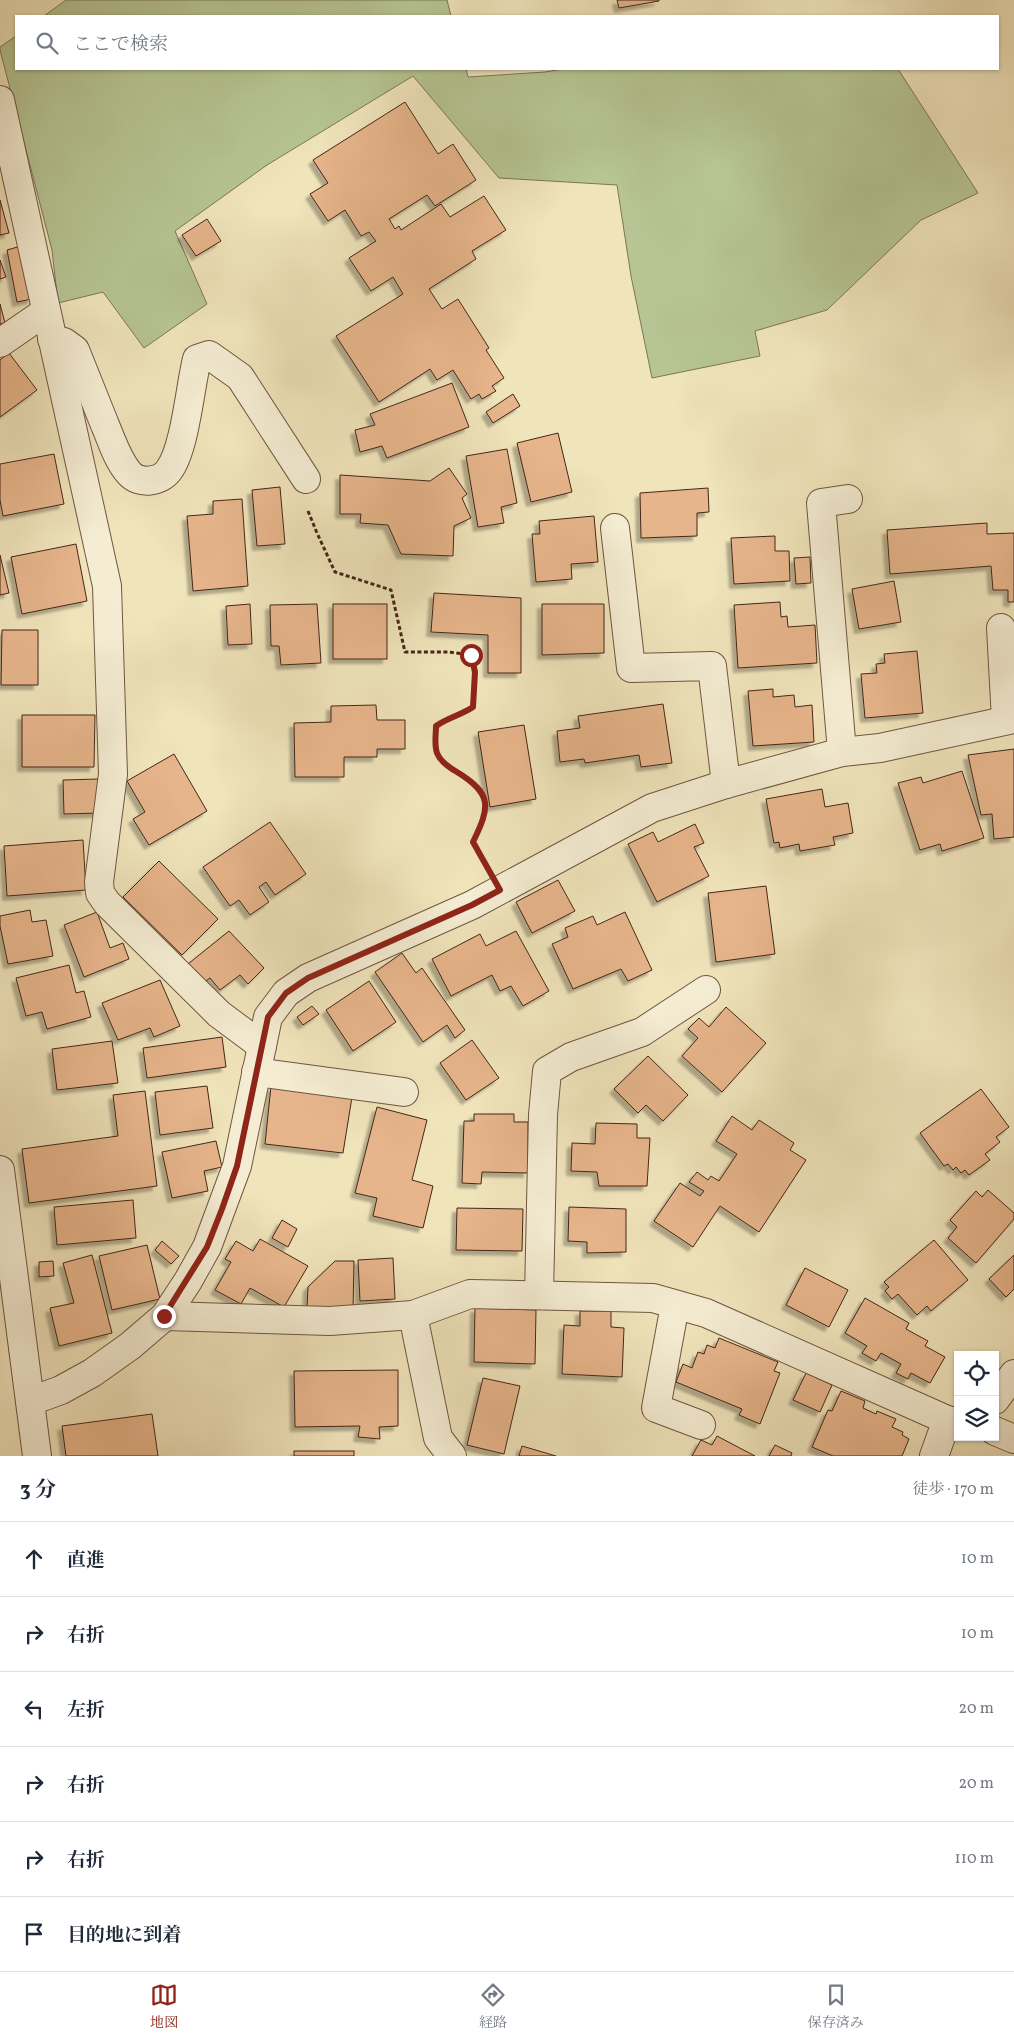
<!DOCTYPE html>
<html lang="ja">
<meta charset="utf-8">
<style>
body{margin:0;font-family:Vollkorn,"Noto Serif JP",serif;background:#f6f6f7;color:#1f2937}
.controls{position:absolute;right:15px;bottom:15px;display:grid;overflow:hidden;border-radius:0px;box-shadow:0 1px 4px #0004}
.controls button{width:45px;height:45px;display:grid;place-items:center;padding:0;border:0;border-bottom:1px solid #e0e1e3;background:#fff;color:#1f2937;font:25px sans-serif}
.stop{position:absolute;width:15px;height:15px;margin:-11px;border:4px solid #8f2418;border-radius:50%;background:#fff}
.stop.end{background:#8f2418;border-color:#fff;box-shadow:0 1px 5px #0008}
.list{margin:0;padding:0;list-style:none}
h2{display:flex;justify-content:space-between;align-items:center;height:65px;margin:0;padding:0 20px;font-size:21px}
h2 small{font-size:16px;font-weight:400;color:#747a83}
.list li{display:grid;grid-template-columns:32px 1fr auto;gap:15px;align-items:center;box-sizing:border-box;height:75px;padding:0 20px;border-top:1px solid #e0e1e3}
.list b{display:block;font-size:19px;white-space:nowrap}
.list em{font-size:16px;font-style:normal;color:#747a83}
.icon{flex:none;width:28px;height:28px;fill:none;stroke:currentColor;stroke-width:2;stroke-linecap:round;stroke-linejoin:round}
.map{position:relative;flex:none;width:1014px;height:1456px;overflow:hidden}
.search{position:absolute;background:#fff;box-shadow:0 1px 4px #0004;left:15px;right:15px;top:15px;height:55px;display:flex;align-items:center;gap:12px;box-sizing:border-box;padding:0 18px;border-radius:0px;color:#747a83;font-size:19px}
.sheet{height:515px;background:#fff}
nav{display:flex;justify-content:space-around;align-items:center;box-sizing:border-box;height:70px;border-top:1px solid #e0e1e3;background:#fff;font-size:14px;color:#747a83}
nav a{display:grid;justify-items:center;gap:2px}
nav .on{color:#8f2418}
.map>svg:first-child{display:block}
</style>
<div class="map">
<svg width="1014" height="1456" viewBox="0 0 1014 1456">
<defs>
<filter id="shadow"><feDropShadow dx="-4.5" dy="4.5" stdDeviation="1" flood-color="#0004"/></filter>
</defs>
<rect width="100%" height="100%" fill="#f0e4bb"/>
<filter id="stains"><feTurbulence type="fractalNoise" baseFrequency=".004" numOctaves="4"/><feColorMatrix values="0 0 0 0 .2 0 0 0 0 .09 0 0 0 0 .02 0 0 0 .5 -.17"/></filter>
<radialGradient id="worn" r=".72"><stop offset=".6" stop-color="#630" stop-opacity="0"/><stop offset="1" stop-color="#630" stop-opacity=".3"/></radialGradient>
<g fill="#b6c593" stroke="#7d7656">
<path d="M66 0H447L451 16H44Z"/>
<path d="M16 36V69H466L468 77 545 72 563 69H898L978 193 921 220 827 310 755 331 760 356 652 378 631 276 617 185 499 178 413 76 267 165 175 231 207 304 144 348 103 292 58 303 52 250 0 50V47Z"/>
</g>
<g fill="#e7b58b" stroke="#442618" filter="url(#shadow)">
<path d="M617 0H659V1L619 8Z"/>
<path d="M405 102 438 154 453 144 476 180 435 206 427 195 389 219 395 229 399 226 401 230 441 204 450 217 484 196 506 230 472 251 476 259 429 289 442 309 458 299 489 348 486 350 504 378 492 386 496 391 482 399 479 394 471 399 453 370 437 380 430 369 379 402 336 336 403 294 393 277 371 291 349 258 376 241 369 232 361 236 345 210 328 221 310 194 328 183 313 160Z"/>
<path d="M0 200 9 233 0 235Z"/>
<path d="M207 219 221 241 196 256 182 235Z"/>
<path d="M21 246 32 299 17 302 7 250Z"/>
<path d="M0 260 6 277 0 279Z"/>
<path d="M0 304 5 323 0 324Z"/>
<path d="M9 353 37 390 0 417V360Z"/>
<path d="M452 383 469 427 387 458 382 446 360 452 355 430 375 425 370 414Z"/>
<path d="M513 394 520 406 493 423 486 412Z"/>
<path d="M558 433 572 492 531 502 517 443Z"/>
<path d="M507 449 517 503 501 507 504 523 478 527 466 456Z"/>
<path d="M54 454 64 504 3 516 0 500V464Z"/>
<path d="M449 468 467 494 462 498 471 518 454 526 453 556 401 554 388 525 360 523 361 514H340V475L430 481Z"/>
<path d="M280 487 285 544 257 546 252 490Z"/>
<path d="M708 488 709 512 697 513V536L641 538 640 493Z"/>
<path d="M242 499 248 586 193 591 187 516 213 514V501Z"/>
<path d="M594 516 598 562 571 564 572 579 536 582 532 534H540L539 521Z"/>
<path d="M987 523V534L1014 533V602H1008V590H993L991 566 890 574 887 530Z"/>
<path d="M775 536V551H789L790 581 734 584 731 538Z"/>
<path d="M76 544 87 601 22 614 11 557Z"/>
<path d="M0 555 9 593 0 595Z"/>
<path d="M810 557 811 583 796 584 794 558Z"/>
<path d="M894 581 901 622 859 629 852 589Z"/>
<path d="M434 593 521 598V673H488V635L431 632Z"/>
<path d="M780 602 781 617 787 616 788 627 815 625 817 663 738 668 734 605Z"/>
<path d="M250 604 252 644 228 645 226 606Z"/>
<path d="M317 604 321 663 281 665 279 646H271L270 605Z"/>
<rect x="333" y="604" width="54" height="55"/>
<path d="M542 604H604V653L542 655Z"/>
<path d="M2 630H38V685H1Z"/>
<path d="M917 651 923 713 865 718 861 674 877 673 876 664 885 663 884 654Z"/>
<path d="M773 689V697L794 695 795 707 812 705 814 742 753 746 748 691Z"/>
<path d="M663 704 672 763 641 767 639 755 585 763 584 759 560 762 557 731 580 728 578 716Z"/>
<path d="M376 705 377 720H405V749H377V757H344V777H295L294 723 331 722V706Z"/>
<path d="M22 715H95L94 767H22Z"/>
<path d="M524 725 536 799 490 807 478 732Z"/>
<path d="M1014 749V837L994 839 992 814 981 815 968 755Z"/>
<path d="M174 754 207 811 149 845 133 819 145 812 127 781Z"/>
<path d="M962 771 984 838 942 851 940 844 920 850 898 783 921 777 923 783Z"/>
<path d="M98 779 99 813 64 814 63 780Z"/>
<path d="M822 789 825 807 848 803 853 833 833 837 835 845 800 851 799 844 780 848 779 842 774 843 766 799Z"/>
<path d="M270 822 306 874 275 895 266 882 259 887 269 902 250 915 239 900 230 906 203 867Z"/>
<path d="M695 824 704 843 694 847 709 876 657 902 628 844 653 832 658 842Z"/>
<path d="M83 840 86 890 7 896 4 846Z"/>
<path d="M159 861 218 919 182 955 123 897Z"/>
<path d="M558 880 575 911 532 933 516 902Z"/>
<path d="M766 886 775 954 716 962 708 893Z"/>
<path d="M30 910 32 922 46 920 53 956 8 964 0 926V916Z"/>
<path d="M97 912 110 948 123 943 129 959 84 977 64 925Z"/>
<path d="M625 912 652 970 628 981 621 969 573 989 552 944 568 937 565 928 593 916 597 925Z"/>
<path d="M229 931 264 968 248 984 240 975 220 990 210 978 203 983 188 964Z"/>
<path d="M516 931 549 991 523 1006 511 986 500 991 492 975 451 996 432 959 480 934 486 946Z"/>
<path d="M402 953 416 973 422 968 465 1030 455 1038 447 1025 423 1042 375 972Z"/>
<path d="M69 965 76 993 84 991 91 1017 47 1029 42 1012 26 1016 16 978Z"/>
<path d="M160 980 180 1026 154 1037 150 1028 118 1040 102 1003Z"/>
<path d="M369 981 396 1022 353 1051 326 1010Z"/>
<path d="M312 1006 319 1014 303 1025 297 1017Z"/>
<path d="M726 1007 766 1043 722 1092 682 1056 698 1038 688 1029 699 1018 709 1027Z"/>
<path d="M222 1037 226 1067 147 1078 143 1048Z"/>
<path d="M472 1040 499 1078 466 1100 440 1063Z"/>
<path d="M112 1041 118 1083 57 1090 52 1049Z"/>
<path d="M648 1056 688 1095 663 1121 646 1105 638 1113 614 1089Z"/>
<path d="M207 1086 213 1128 160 1135 155 1092Z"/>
<path d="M271 1086 352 1097 343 1153 265 1144Z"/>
<path d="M981 1089 1009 1127 996 1137 1000 1142 985 1154 990 1160 969 1175 965 1170 961 1173 956 1167 953 1170 948 1164 944 1166 920 1133Z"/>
<path d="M145 1091 157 1186 29 1203 22 1149 118 1136 113 1095Z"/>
<path d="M377 1107 427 1120 412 1180 433 1186 423 1228 373 1216 377 1198 355 1193Z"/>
<path d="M474 1114H514V1122H528V1173L482 1172 481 1184 462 1183 464 1121H474Z"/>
<path d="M732 1116 752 1130 759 1120 794 1143 790 1150 806 1160 759 1232 720 1206 693 1247 654 1221 680 1183 700 1196 704 1191 689 1182 697 1172 708 1180 711 1176 719 1181 737 1154 716 1141Z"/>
<path d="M596 1123 637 1124V1138H650L647 1186H599L597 1172 571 1171 572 1143 595 1144Z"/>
<path d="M216 1141 222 1167 204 1171 208 1191 172 1198 162 1152Z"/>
<path d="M988 1190 1014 1213V1219L976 1263 948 1238 957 1227 950 1220 976 1191 982 1197Z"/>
<path d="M133 1200 136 1238 57 1245 54 1207Z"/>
<path d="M569 1207 626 1209V1252L587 1253V1242L568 1241Z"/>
<path d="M457 1208 523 1209 522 1251 456 1250Z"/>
<path d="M282 1220 297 1229 288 1247 272 1238Z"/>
<path d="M260 1239 308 1266 284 1307 250 1288 241 1304 215 1290 231 1262 225 1259 236 1241 253 1251Z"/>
<path d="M934 1240 968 1280 931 1311 927 1306 917 1315 898 1294 892 1299 885 1291 889 1287 884 1282Z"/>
<path d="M162 1241 179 1256 171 1264 155 1250Z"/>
<path d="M147 1245 160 1299 112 1310 99 1256Z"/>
<path d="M92 1255 112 1333 59 1346 50 1308 74 1303 63 1263Z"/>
<path d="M1014 1255V1289L1006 1297 989 1279Z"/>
<path d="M393 1258 395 1299 360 1301 358 1260Z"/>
<path d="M53 1261 54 1276 39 1277V1262Z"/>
<path d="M335 1261H354L353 1310 307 1308 308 1287Z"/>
<path d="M805 1268 848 1290 829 1327 786 1305Z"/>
<path d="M865 1298 909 1323 906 1329 928 1341 925 1346 945 1357 930 1383 911 1373 908 1379 896 1373 901 1364 881 1353 876 1361 862 1353 867 1346 845 1333Z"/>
<path d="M475 1308 536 1310 535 1364 474 1362Z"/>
<path d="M580 1311H611V1327L624 1328 622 1377 562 1374 564 1325 580 1326Z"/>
<path d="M719 1338 778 1362 774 1371 780 1373 760 1424 739 1415 742 1409 676 1382 683 1364 692 1368 698 1352 704 1354 707 1345 715 1348Z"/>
<path d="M398 1370V1426L379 1427 380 1439 358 1437 360 1426 295 1427 294 1371Z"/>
<path d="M806 1373 832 1385 820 1412 793 1400Z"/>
<path d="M483 1378 520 1386 504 1454 467 1445Z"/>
<path d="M841 1391 865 1401 863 1408 876 1414 877 1411 896 1419 892 1427 903 1432 902 1435 909 1439 902 1456H833L812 1447 828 1410 832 1411Z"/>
<path d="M152 1414 158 1456H66L62 1426Z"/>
<path d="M717 1436 755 1456H692L701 1440 712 1445Z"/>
<path d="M775 1445 792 1453 791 1456H769Z"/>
<path d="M522 1446 556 1456H519Z"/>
<rect x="294" y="1451" width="60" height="5"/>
</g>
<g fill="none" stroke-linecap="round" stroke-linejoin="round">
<g stroke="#6f5641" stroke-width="30">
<g id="minor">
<path d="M0 100 107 586 113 774 99 882 100 893 107 903 219 1014 262 1046"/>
<path d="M52 339 64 342 75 350C85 375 95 400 105 425 112 441 117 459 129 473 139 485 161 482 169 470 185 449 190 387 197 359L209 355 240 377 306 479"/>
<path d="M0 343 45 312"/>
<path d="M615 528 631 668 712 666 726 784"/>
<path d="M1001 628 1006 720"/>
<path d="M842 752 821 503 848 499"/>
<path d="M256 1072 404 1092"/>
<path d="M539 1295 543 1115 547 1071 571 1057 642 1032 706 990"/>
<path d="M675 1305 656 1408 701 1425"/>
<path d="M413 1315 438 1438 452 1456"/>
<path d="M165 1316 330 1321 413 1315 470 1294 653 1298 706 1313 947 1420 958 1422"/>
<path d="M995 1400 1014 1374"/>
<path d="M31 1401 61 1390 92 1373 130 1346 165 1316 188 1281 207 1247 237 1166 268 1017 286 993 308 978 472 905 652 808 726 784 842 752 880 748 1014 719"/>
<path d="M995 1431 1014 1439"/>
<path d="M934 1456 947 1420"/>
</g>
</g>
<g stroke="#6f5641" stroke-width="30">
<path id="tertiary" d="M0 1170 37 1456"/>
</g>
<path stroke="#442618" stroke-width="3" stroke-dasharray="4 2.5" stroke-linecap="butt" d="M308 511 317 533 335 572 391 590 405 652H449L471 655 475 673 473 707C461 715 447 718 436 726 436 735 434 745 437 753 440 761 450 768 457 772 494 794 490 807 473 842L484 861"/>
<use href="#minor" stroke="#f5edd3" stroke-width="28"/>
<use href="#tertiary" stroke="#f5edd3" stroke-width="28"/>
</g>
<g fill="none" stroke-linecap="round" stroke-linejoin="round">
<path stroke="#8f2418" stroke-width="6" d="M164 1316 207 1247 222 1209 237 1166 268 1017 286 993 308 978 472 905 500 890 473 842C490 807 493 794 457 772 450 768 440 761 437 753 434 745 436 735 436 726 447 718 461 715 473 707L475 672 471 655"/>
</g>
<rect width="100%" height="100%" filter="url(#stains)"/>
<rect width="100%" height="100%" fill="url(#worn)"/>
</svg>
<div class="controls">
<button><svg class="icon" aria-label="locate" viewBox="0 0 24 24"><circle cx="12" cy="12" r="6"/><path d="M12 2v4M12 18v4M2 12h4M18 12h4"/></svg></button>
<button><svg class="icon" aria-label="layers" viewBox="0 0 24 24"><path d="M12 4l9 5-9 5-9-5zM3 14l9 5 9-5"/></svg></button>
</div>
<div class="stop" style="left:471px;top:655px"></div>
<div class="stop end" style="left:164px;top:1316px"></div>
<div class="search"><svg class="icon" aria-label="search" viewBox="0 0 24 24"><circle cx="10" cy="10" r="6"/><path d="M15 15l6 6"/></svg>ここで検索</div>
</div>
<section class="sheet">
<h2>3 分<small>徒歩 · 170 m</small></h2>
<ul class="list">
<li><svg class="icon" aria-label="ahead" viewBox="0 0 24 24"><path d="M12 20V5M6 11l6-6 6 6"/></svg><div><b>直進</b></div><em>10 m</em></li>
<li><svg class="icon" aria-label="right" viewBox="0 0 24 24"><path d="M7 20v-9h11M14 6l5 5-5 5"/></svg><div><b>右折</b></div><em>10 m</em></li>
<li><svg class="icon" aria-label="left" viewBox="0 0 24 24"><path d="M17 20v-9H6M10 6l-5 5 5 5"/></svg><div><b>左折</b></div><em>20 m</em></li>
<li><svg class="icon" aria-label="right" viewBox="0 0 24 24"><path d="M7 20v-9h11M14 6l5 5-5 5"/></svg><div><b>右折</b></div><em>20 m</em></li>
<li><svg class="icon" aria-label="right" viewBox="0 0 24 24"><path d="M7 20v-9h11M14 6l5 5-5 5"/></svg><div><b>右折</b></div><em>110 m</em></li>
<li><svg class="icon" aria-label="arrive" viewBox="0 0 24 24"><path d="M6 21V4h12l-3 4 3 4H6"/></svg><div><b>目的地に到着</b></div></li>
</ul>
</section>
<nav>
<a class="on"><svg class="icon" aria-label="map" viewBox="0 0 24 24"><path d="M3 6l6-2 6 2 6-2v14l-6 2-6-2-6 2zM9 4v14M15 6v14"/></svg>地図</a>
<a><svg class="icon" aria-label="directions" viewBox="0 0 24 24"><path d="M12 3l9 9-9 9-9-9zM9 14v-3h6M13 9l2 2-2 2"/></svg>経路</a>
<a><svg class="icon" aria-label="saved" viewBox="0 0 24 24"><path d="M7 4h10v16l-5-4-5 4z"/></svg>保存済み</a>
</nav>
